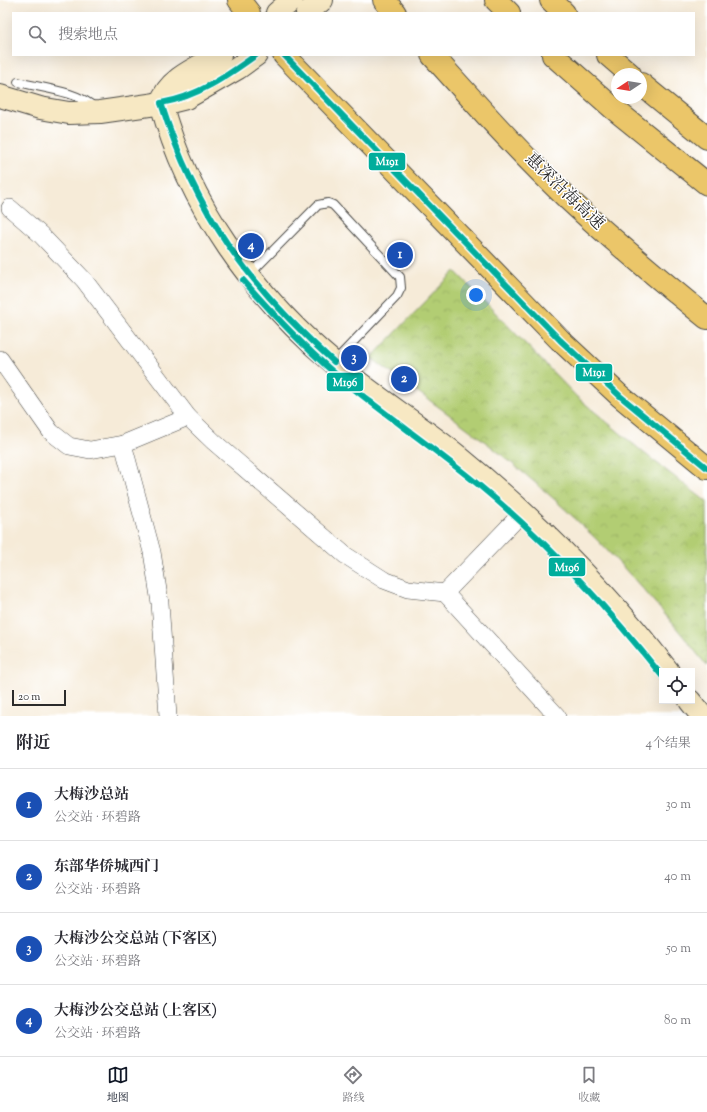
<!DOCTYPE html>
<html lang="zh">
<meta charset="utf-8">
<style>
body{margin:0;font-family:"Sorts Mill Goudy","Noto Serif SC",serif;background:#f2f2f3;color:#2b2b33}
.controls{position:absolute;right:12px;bottom:12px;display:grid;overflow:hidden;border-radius:0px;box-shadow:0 4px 16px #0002}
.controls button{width:36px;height:36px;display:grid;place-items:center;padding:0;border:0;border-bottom:1px solid #e1e1e2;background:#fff;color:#2b2b33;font:20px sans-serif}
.compass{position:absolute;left:611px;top:68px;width:36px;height:36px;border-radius:50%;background:#fff;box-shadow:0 4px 16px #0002;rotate:258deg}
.scale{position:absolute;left:12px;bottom:10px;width:54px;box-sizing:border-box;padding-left:4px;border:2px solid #2b2b2b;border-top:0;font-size:11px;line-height:14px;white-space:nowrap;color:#2b2b2b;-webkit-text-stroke:3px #fff;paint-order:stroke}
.you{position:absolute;left:476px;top:295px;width:14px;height:14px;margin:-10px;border:3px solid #fff;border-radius:50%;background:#1a73e8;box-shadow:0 0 0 6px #1a73e833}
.badge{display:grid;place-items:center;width:26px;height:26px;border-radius:50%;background:#111827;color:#fff;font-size:13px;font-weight:700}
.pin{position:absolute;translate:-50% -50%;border:2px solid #fff;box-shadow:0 1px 4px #0006}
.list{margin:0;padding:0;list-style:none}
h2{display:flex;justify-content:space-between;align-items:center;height:52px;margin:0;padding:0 16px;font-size:17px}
h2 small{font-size:13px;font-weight:400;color:#7c7c81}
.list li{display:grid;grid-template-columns:26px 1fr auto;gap:12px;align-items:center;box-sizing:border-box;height:72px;padding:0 16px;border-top:1px solid #e1e1e2}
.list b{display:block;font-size:15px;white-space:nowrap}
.list p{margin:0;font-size:13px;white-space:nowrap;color:#7c7c81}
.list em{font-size:13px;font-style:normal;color:#7c7c81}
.icon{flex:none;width:22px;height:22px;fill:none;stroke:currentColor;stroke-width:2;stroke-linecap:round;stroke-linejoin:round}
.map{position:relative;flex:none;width:707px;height:716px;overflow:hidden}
.search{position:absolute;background:#fff;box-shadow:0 4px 16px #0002;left:12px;right:12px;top:12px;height:44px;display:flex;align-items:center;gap:10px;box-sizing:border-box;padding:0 14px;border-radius:0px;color:#7c7c81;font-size:15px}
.sheet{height:340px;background:#fff}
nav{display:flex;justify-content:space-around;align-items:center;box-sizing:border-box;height:56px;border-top:1px solid #e1e1e2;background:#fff;font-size:11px;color:#7c7c81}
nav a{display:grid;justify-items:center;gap:2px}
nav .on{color:#111827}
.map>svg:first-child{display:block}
</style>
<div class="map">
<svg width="707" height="716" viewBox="0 0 707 716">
<defs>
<pattern id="park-crowns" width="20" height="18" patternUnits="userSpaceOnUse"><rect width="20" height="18" fill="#b2cd73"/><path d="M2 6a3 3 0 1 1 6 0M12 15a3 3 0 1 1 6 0" fill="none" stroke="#99b064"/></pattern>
</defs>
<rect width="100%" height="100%" fill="#fff"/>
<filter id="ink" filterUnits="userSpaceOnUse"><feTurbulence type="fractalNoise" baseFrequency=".025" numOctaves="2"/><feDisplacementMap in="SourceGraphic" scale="8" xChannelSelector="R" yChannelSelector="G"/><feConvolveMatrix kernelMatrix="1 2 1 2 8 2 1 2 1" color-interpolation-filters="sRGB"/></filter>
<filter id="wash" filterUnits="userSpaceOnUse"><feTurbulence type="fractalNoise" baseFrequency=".012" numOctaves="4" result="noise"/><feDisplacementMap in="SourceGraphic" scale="16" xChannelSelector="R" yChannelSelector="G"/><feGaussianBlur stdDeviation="0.9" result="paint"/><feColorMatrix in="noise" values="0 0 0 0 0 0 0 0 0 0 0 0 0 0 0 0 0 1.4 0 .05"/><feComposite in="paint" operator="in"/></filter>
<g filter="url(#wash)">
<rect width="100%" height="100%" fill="#f6ebd8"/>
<path fill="url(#park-crowns)" stroke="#6e7c4f" d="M455 271 577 397 644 453 707 502V666C653 597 594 531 526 475 477 433 423 396 371 358Z"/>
</g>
<g filter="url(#ink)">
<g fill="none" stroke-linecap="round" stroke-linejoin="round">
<g stroke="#494845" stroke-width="10">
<g id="lane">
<path d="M18 82C41 88 78 91 95 108"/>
<path d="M250 274 318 205 328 203 333 205 400 277 401 288 397 296 334 362"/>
</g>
</g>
<g stroke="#494845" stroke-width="18">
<g id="street">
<path d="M10 208 40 234 84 280 188 417 214 442 345 555 384 580 408 589 445 593"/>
<path d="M0 359 51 432 69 446 90 450 123 444 188 417"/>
<path d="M123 444 152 552 160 603 168 716"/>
<path d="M522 513 445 593 557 716"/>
</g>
</g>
<g stroke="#494845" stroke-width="24">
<g id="secondary">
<path d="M277 13 292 0"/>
<path d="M307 13 322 0"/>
<path d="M0 96 40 108 69 113 100 112 170 102 186 98 238 68 256 55"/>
<path d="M161 103C188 205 255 297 335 364 375 397 419 425 459 457 536 520 607 592 668 671"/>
<path d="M161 103C168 78 199 67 220 55"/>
<path d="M690 701 702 716"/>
</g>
</g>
<g stroke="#494845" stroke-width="24">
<g id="highway">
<path d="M239 0 249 13"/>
<path d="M384 0 395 13"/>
<path d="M496 0 509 13"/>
<path d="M551 0 564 13"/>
<path d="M284 55 560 340 620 396 707 468"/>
<path d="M432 55C476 104 519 152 566 197 611 239 659 279 707 318"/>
<path d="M553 55 614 109 707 184"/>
<path d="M608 55 630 74"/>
<path d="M641 84 707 138"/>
</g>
</g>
<use href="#lane" stroke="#fff" stroke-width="8"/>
<use href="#street" stroke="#fff" stroke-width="17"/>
<use href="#secondary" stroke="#f7e8c3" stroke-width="22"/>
<use href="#highway" stroke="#ebc669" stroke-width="22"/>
<g stroke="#fff" stroke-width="9">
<g id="bus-1">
<path d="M284 55 560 340 620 396 707 468"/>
<path d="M161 103C196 214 248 285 334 362"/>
<path d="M161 103C197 97 227 76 256 55"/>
</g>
</g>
<g stroke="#fff" stroke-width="9">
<path id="bus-2" d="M243 280C271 312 300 343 332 371 379 411 432 446 480 486 548 542 607 607 662 676"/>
</g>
<use href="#bus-1" stroke="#01ad9c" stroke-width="6"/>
<use href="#bus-2" stroke="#01ad9c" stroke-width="6"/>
</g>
</g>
<g text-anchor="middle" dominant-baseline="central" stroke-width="3" stroke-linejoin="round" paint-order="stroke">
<g font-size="17" fill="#2b2b2b" stroke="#fff">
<text transform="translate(564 192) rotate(44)">惠深沿海高速</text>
</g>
</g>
<g stroke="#fff" stroke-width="1.5">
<rect x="368" y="152" width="38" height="19" rx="4" fill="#01ad9c"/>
<rect x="575" y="363" width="38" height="19" rx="4" fill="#01ad9c"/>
<rect x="326" y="372" width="38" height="20" rx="4" fill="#01ad9c"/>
<rect x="548" y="557" width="38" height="20" rx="4" fill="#01ad9c"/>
</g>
<g font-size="11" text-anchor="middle" font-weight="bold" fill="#fff">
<text x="387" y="165">M191</text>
<text x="594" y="376">M191</text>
<text x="345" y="386">M196</text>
<text x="567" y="571">M196</text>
</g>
</svg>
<div class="controls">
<button><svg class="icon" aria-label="locate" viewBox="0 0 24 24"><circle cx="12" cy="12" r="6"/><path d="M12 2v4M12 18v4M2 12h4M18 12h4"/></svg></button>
</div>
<svg class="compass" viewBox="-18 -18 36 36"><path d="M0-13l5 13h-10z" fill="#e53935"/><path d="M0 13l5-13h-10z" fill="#7c7c81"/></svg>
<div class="scale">20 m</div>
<div class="you"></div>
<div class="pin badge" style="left:400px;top:255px;background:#1a4fb4">1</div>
<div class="pin badge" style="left:404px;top:379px;background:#1a4fb4">2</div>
<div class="pin badge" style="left:354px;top:358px;background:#1a4fb4">3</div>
<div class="pin badge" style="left:251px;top:246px;background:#1a4fb4">4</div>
<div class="search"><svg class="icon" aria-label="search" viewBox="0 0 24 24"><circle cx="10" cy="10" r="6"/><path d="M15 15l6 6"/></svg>搜索地点</div>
</div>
<section class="sheet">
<h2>附近<small>4个结果</small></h2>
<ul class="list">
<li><span class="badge" style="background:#1a4fb4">1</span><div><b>大梅沙总站</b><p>公交站 · 环碧路</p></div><em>30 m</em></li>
<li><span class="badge" style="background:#1a4fb4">2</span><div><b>东部华侨城西门</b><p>公交站 · 环碧路</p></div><em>40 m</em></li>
<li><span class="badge" style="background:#1a4fb4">3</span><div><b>大梅沙公交总站 (下客区)</b><p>公交站 · 环碧路</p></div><em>50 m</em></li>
<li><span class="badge" style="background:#1a4fb4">4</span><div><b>大梅沙公交总站 (上客区)</b><p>公交站 · 环碧路</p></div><em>80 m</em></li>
</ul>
</section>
<nav>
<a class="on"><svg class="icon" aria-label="map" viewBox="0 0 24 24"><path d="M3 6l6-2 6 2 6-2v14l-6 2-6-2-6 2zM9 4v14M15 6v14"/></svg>地图</a>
<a><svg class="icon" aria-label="directions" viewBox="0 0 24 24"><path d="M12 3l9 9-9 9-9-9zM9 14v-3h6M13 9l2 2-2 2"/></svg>路线</a>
<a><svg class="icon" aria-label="saved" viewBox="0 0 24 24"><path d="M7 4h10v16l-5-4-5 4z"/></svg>收藏</a>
</nav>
